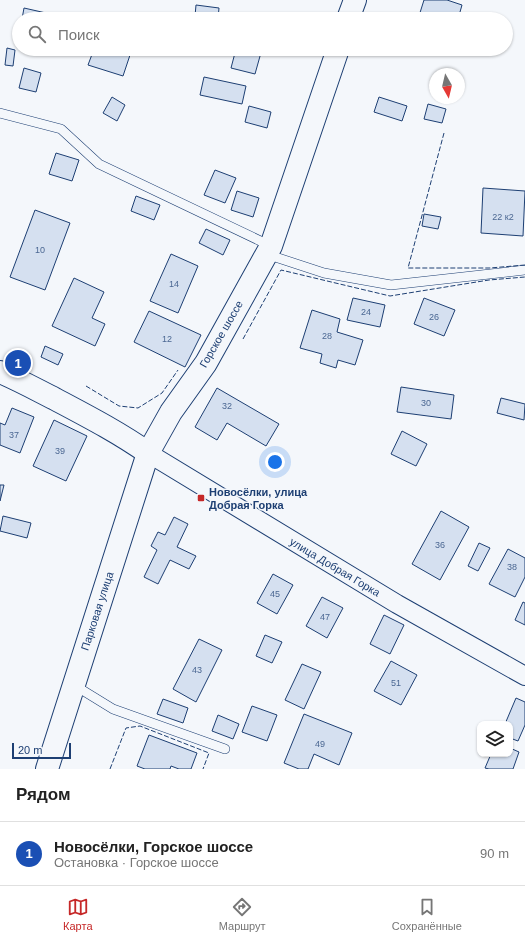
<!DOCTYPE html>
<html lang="ru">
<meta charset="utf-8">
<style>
body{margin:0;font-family:Helvetica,sans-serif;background:#f6f6f6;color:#222}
.controls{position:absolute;right:12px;bottom:12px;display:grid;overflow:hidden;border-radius:8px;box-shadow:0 1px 3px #0004}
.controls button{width:36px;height:36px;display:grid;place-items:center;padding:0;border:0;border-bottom:1px solid #e0e0e0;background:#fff;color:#222;font:20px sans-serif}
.compass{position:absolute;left:429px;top:68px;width:36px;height:36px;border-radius:50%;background:#fff;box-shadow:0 1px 3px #0004;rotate:172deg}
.scale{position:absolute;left:12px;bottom:10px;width:59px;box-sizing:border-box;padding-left:4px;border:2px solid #1d3f73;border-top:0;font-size:11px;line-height:14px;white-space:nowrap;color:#1d3f73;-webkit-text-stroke:3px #f4f7fb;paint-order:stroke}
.you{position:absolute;left:275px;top:462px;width:14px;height:14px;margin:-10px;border:3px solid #fff;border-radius:50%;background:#1a73e8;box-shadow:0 0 0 6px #1a73e833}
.badge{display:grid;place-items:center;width:26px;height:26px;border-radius:50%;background:#c62828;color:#fff;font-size:13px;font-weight:700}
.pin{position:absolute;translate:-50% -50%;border:2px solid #fff;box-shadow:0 1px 4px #0006}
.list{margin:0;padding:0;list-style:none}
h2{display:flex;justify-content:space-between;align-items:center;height:52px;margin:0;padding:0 16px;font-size:17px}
h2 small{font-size:13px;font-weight:400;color:#767676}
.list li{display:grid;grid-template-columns:26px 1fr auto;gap:12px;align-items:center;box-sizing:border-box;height:64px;padding:0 16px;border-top:1px solid #e0e0e0}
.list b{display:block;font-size:15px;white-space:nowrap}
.list p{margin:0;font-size:13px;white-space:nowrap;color:#767676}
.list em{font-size:13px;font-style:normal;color:#767676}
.icon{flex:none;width:22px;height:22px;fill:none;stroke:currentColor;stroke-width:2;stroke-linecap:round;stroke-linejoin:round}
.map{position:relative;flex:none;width:525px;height:769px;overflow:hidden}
.search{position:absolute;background:#fff;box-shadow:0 1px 3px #0004;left:12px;right:12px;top:12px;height:44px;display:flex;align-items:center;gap:10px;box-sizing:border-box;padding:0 14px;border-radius:22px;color:#767676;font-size:15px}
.sheet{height:116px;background:#fff}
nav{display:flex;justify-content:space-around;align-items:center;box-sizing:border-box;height:56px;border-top:1px solid #e0e0e0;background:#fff;font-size:11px;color:#767676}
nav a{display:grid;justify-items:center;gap:2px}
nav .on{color:#c62828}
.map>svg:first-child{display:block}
</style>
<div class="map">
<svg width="525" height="769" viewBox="0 0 525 769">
<rect width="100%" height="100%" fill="#f4f7fb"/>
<g fill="#d5e0f0" stroke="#1d3f73">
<path d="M424 0H447L462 5 458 19H418Z"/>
<path d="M196 5 219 8 218 19 195 16Z"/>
<path d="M24 8 46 13 45 19H22Z"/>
<path d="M7 48 15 50 13 66 5 65Z"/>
<path d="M94 49H132L123 76 88 65Z"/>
<path d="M236 49H262L255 74 231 68Z"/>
<path d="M24 68 41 73 36 92 19 88Z"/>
<path d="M204 77 246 86 242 104 200 95Z"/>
<path d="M112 97 125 105 117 121 103 113Z"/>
<path d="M379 97 407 106 402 121 374 112Z"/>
<path d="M428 104 446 109 442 123 424 119Z"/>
<path d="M249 106 271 112 267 128 245 122Z"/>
<path d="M56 153 79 160 72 181 49 174Z"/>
<path d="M215 170 236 178 225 203 204 195Z"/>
<path d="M483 188 525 191 523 236 481 233Z"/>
<path d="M237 191 259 198 253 217 231 210Z"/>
<path d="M136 196 160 205 154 220 131 211Z"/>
<path d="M35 210 70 223 45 290 10 277Z"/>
<path d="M424 214 441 217 438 229 422 226Z"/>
<path d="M206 229 230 240 223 255 199 243Z"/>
<path d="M171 254 198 266 178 313 150 301Z"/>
<path d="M74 278 104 292 92 318 105 324 95 346 52 326Z"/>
<path d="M353 298 385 305 380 327 347 320Z"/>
<path d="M424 298 455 310 444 336 414 324Z"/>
<path d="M312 310 340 319 337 332 363 340 355 365 338 360 336 368 320 363 322 354 300 348Z"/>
<path d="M149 311 201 335 185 367 134 342Z"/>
<path d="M45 346 63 354 58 365 41 357Z"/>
<path d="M401 387 454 395 451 419 397 412Z"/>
<path d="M217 388 279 424 266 446 227 423 217 440 195 427Z"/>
<path d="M501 398 525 404 524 420 497 413Z"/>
<path d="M12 408 34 417 20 453 0 445V423L5 425Z"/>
<path d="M54 420 87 436 66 481 33 466Z"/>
<path d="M402 431 427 444 416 466 391 454Z"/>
<path d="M0 485H4L0 501Z"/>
<path d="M441 511 469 527 440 580 412 564Z"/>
<path d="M3 516 31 523 27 538 0 531Z"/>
<path d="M174 517 188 524 177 547 196 556 189 569 170 560 158 584 144 577 157 550 151 546 158 532 165 535Z"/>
<path d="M479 543 490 548 478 571 468 566Z"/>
<path d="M508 549 525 558V577L515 597 489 584Z"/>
<path d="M273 574 293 585 277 614 257 603Z"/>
<path d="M322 597 343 608 327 638 306 626Z"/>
<path d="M523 602 525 603V625L515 620Z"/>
<path d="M384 615 404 625 390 654 370 644Z"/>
<path d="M265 635 282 642 272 663 256 656Z"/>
<path d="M199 639 222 650 196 702 173 689Z"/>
<path d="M391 661 417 675 401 705 374 691Z"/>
<path d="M302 664 321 672 304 709 285 700Z"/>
<path d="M516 698 525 702V725L518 741 510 738V724H505Z"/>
<path d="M163 699 188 708 183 723 157 714Z"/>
<path d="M252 706 277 715 267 741 242 732Z"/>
<path d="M304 714 352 733 339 765 314 754 308 769H299L284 763Z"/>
<path d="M218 715 239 724 233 739 212 731Z"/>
<path d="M149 735 197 753 191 769H179L171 766 170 769H145L137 766Z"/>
<path d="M510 748 519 752 513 769H489L485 768 491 754H510Z"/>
</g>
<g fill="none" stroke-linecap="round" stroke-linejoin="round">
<g stroke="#1d3f73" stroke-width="10">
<g id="service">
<path d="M0 113 61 129 99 164 271 246"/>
<path d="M266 254 324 273 391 285 525 270"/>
<path d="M74 685 113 709 225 749"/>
</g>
</g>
<g stroke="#1d3f73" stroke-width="20">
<path id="minor" d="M148 453 397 604 525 676"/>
</g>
<g stroke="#1d3f73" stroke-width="24">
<g id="secondary">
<path d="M348 19 355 0"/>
<path d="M0 372C19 380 37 390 55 399 87 416 118 432 148 453"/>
<path d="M47 769 148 453 171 412 206 363 271 246 338 49"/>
</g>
</g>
<use href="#service" stroke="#f4f7fb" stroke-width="9"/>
<use href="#minor" stroke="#f4f7fb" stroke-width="18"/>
<use href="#secondary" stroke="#f4f7fb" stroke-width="22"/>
<g stroke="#1d3f73" stroke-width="1" stroke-dasharray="5 2" stroke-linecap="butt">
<path d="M444 133 408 268H490L525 265"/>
<path d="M243 339 281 270 390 296 489 280 525 277"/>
<path d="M86 386 119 406 138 408 162 393 178 370"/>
<path d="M110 769 126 728 140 726 209 753 203 769"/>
</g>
</g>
<rect fill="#c62828" stroke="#f4f7fb" stroke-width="1.5" x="197" y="494" width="8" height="8" rx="2"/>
<g text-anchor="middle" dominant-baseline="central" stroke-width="3" stroke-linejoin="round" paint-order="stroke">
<g font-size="9" fill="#4b6792">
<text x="503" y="217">22 к2</text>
<text x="40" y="250">10</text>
<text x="174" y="284">14</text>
<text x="366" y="312">24</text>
<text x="434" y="317">26</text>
<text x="327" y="336">28</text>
<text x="167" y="339">12</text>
<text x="426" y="403">30</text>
<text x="227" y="406">32</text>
<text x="14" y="435">37</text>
<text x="60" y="451">39</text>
<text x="440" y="545">36</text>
<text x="512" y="567">38</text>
<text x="275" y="594">45</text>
<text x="325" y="617">47</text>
<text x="197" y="670">43</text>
<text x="396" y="683">51</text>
<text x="320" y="744">49</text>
</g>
<g font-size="11" fill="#1d3f73" stroke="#f4f7fb">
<text transform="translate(221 334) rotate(-60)">Горское шоссе</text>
<text transform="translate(335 567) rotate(31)">улица Добрая Горка</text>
<text transform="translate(97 611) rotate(-72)">Парковая улица</text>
</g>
<g font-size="11" font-weight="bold" fill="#1d3f73" stroke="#f4f7fb" text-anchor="start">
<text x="209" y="492">Новосёлки, улица<tspan x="209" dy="13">Добрая Горка</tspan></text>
</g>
</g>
</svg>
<div class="controls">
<button><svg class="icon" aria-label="layers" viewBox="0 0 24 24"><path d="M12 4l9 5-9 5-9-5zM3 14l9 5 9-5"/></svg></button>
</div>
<svg class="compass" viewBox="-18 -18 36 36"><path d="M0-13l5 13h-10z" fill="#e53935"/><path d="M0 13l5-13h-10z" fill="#767676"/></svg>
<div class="scale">20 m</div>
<div class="you"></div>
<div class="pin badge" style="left:18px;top:363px;background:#1a4fb4">1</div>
<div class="search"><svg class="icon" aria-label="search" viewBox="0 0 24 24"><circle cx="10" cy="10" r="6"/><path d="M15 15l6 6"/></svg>Поиск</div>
</div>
<section class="sheet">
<h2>Рядом<small></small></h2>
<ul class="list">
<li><span class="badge" style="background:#1a4fb4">1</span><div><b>Новосёлки, Горское шоссе</b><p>Остановка · Горское шоссе</p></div><em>90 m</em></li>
</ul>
</section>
<nav>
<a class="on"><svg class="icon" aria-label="map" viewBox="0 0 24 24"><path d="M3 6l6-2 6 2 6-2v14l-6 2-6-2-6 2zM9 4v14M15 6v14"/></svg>Карта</a>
<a><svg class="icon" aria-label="directions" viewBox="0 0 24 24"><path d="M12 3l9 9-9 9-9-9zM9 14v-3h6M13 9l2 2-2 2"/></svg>Маршрут</a>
<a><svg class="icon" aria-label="saved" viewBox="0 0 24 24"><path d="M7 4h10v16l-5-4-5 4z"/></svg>Сохранённые</a>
</nav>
